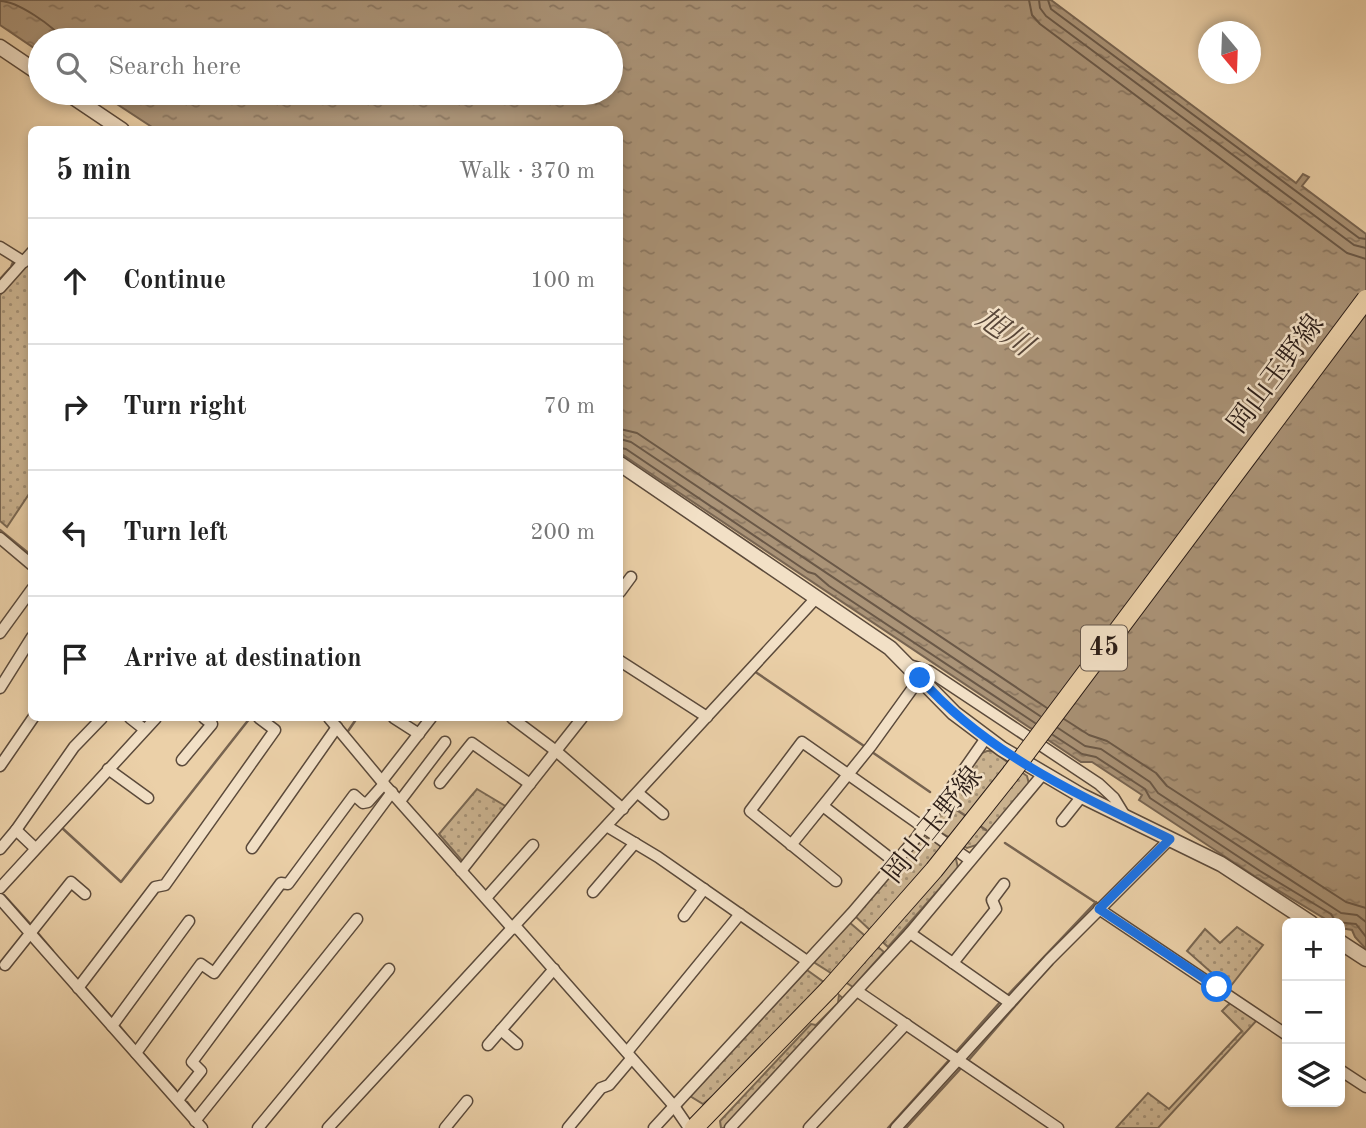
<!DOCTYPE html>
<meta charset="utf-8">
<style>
body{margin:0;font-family:"Old Standard TT","Noto Serif JP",serif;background:#f6f6f6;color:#222}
.controls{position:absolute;right:21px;bottom:21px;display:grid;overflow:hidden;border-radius:10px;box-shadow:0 4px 10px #0003}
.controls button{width:63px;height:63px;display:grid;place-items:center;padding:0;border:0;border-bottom:2px solid #e0e0e0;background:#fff;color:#222;font:35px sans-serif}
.compass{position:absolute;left:1198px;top:21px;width:63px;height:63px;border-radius:50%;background:#fff;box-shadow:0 4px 10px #0003;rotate:161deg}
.stop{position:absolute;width:21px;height:21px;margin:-16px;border:5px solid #1a73e8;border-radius:50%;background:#fff}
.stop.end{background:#1a73e8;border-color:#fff;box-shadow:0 2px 7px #0008}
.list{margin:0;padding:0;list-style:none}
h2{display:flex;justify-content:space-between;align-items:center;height:91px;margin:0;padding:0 28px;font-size:30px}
h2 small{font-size:23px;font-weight:400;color:#767676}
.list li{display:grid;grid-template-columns:46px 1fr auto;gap:21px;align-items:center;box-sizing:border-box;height:126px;padding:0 28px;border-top:2px solid #e0e0e0}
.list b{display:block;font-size:26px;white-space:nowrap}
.list em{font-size:23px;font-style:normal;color:#767676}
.icon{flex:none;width:38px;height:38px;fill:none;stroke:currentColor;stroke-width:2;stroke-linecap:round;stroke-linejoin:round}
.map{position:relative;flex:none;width:1366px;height:1128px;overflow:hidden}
.search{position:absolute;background:#fff;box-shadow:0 4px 10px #0003;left:28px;top:28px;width:595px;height:77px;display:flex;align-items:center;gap:18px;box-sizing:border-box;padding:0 24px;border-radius:38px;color:#767676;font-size:26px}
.panel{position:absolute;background:#fff;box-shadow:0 4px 10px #0003;left:28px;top:126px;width:595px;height:595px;border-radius:10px}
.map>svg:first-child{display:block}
</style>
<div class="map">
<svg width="1366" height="1128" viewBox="0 0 1366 1128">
<defs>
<pattern id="grass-dots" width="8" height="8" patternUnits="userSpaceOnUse" patternTransform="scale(1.75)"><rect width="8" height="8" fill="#cab28f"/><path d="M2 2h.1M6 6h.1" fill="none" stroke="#a49074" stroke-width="1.8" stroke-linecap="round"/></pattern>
<pattern id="water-ripples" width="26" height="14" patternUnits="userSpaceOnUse" patternTransform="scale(1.75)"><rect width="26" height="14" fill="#aa9377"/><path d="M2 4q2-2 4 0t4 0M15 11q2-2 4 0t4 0" fill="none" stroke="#8b7761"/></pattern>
</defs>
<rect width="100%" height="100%" fill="#ebd0a8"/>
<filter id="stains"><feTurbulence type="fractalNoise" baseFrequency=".00286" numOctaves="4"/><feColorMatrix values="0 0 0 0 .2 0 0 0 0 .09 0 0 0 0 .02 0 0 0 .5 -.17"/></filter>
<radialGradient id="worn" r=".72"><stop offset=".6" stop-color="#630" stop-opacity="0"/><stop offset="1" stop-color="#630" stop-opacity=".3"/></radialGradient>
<g fill="url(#grass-dots)" stroke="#7a6853" stroke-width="2">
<path d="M31 260V491L7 527 0 521V295Z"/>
<path d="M987 751H992L1027 776 1029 784 980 844 967 848 940 832 935 821 938 813 982 753Z"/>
<path d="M477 789 507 807 464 863 439 834Z"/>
<path d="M929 837 956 859 958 868 888 947 855 916 918 841Z"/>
<path d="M849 922 884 952 853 987 812 961Z"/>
<path d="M1237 927 1263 945 1230 987 1211 975 1212 973 1187 951 1205 929 1220 943Z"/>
<path d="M807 970 825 983 718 1092 703 1104 690 1096Z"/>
<path d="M839 995 844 999 726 1128H721L720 1121 811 1024 816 1025 838 1003Z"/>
<path d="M1232 1001 1258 1019 1158 1128H1116L1148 1093 1169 1109 1242 1031 1222 1011Z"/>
</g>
<path fill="url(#water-ripples)" stroke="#776451" stroke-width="2" d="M0 0H1051L1296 183 1303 174 1309 177 1302 186 1366 234V949L1355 937 1352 930 1340 928V923H1332L1256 877 1139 800 1142 795 1092 762H1081L620 453V130L155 129 100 93H611V40H40V52L0 25Z"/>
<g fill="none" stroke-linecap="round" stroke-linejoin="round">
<g stroke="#6a5847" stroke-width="2">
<path d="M1029 0 1032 15 1040 24 1347 253 1366 259"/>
<path d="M1039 0 1040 8 1046 16 1354 245 1366 248"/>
<path d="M1048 0 1051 9 1359 238 1366 239"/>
<path d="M0 1C17 1 54 26 63 40"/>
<path d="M620 429 637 433 1047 708"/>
<path d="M620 439 631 442 1040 716"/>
<path d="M620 448 626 449 808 572 815 574 829 586 1035 723"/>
<path d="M1064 719 1089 735 1107 741 1156 773 1167 786 1346 902 1366 908"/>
<path d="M1058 728 1085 746 1101 749 1150 782 1158 793 1341 913 1357 915 1366 922"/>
<path d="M1053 735 1082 754 1096 757 1145 789 1150 798 1260 871 1331 914 1336 922 1356 924 1366 937"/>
</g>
<g stroke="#776451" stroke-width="2.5">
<path d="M0 279 11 267 14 260"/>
<path d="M0 530 32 556"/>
<path d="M754 671 867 748"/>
<path d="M346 734 357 718"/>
<path d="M872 752 930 792"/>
<path d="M949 805 966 816"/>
<path d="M977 824 986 830"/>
<path d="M61 827 121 882 250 718"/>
<path d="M1005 843 1098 904"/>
<path d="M4 895 33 927"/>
<path d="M37 932 53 951"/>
<path d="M83 985 113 1019"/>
<path d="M1007 996 1096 902"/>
<path d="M118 1024 136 1046"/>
<path d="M141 1051 176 1090"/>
<path d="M955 1053 1002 1000"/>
<path d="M967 1062 1028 991"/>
<path d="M187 1102 193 1110"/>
<path d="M888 1128 951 1058"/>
<path d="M906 1128 963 1066"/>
</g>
<g stroke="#5b4a3b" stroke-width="13">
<g id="minor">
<path d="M0 247 24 262"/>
<path d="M0 288 32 252"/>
<path d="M0 538 32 565"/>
<path d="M620 592 631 577"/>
<path d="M0 633 32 589"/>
<path d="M620 661 707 717"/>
<path d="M909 665 929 671 1099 784 1114 798 1125 816"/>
<path d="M0 688 32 637"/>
<path d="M130 718 144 729"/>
<path d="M329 718 384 784 512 928 518 929 674 1106 689 1128"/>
<path d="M394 718 419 734"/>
<path d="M512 718 556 751 623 809"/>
<path d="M182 760 212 724 204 718"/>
<path d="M0 766 33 718"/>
<path d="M108 769 148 798"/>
<path d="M382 781 431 718"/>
<path d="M440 783 472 743 530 784"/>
<path d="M638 793 663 814"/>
<path d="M400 801 445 742"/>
<path d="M823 806 895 862"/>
<path d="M1062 821 1082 796"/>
<path d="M608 827 658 857 807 961"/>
<path d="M16 830 35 848"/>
<path d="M791 845 871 746 920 678"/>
<path d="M252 848 337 727"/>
<path d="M0 849 16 830 74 747 102 718"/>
<path d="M461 871 582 718"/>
<path d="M836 881 750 811 802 742 970 860"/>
<path d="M0 888 156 718"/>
<path d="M593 892 635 843"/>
<path d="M486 898 533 845"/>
<path d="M0 899 202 1128"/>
<path d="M1099 909 1287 1035"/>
<path d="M684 916 704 889"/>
<path d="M910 933 1010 1003"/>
<path d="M953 963 996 909 992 900 1004 884"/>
<path d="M5 965 71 882 85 894"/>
<path d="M78 988 155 887 165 885 275 730 259 718"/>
<path d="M857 991 1058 1128"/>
<path d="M112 1026 189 921"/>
<path d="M501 1030 517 1044"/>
<path d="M488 1045 554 969"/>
<path d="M627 1052 740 914"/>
<path d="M136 1053 201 964 214 973 281 883 288 884 354 795 363 803 368 802 384 784"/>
<path d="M1340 1070 1366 1087"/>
<path d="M178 1100 201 1071 192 1062 392 792"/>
<path d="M195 1121 357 919"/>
<path d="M258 1128 389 969"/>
<path d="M328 1128 817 597"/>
<path d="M445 1128 467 1101"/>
<path d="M568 1128 601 1088 609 1085 631 1059"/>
<path d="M654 1128 852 913 916 838 986 738"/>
<path d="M730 1128 910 933 1043 774"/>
<path d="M809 1128 906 1024"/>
<path d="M896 1128 1049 960 1170 839"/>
</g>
</g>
<g stroke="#5b4a3b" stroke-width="17">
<g id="tertiary">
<path d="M0 47 40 74"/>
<path d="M67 93 122 130"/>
<path d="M620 464 890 648 954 713 1002 749 1082 796 1221 864 1311 923"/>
<path d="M1340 942 1366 959"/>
</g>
</g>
<g stroke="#2b1d17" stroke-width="20">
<path id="primary" d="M694 1128 830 988"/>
</g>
<use href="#minor" stroke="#f2e0c6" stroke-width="10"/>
<use href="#tertiary" stroke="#f2e0c6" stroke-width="14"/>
<use href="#primary" stroke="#ebd0a8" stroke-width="18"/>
<g stroke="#2b1d17" stroke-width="20" stroke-linecap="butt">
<path id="primary-bridge" d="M830 988 934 870 1011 773 1366 299"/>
</g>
<use href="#primary-bridge" stroke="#ebd0a8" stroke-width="18"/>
</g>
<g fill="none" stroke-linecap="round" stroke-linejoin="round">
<path stroke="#1a73e8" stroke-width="9" d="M920 678C986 754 1081 796 1170 839L1099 909 1217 987"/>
</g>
<g text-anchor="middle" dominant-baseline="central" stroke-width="5" stroke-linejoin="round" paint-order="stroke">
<rect fill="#f2e0c6" stroke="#67584c" stroke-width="2" x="1081" y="625.5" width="46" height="45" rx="5"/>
<g font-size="26" font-weight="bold" fill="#2b1d17">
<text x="1104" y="648">45</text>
</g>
<g font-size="28" fill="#2b1d17" stroke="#f2e0c6">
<text transform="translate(1277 375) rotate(-53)">岡山玉野線</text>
<text transform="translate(934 826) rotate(-51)">岡山玉野線</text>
</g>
<g font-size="30" font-style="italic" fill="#574639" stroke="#f2e0c6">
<text transform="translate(1004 333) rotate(35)">旭川</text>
</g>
</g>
<rect width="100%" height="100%" filter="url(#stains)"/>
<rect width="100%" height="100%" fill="url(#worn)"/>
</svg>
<div class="controls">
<button>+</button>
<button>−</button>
<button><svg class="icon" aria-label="layers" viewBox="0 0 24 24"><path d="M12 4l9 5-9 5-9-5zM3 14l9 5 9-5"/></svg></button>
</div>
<svg class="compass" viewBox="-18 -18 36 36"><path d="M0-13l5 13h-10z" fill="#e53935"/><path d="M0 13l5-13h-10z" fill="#767676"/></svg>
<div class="stop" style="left:1217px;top:987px"></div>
<div class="stop end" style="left:920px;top:678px"></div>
<div class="search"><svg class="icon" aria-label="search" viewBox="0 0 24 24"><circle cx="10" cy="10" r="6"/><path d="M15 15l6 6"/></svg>Search here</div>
<section class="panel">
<h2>5 min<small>Walk · 370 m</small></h2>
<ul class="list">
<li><svg class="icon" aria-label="ahead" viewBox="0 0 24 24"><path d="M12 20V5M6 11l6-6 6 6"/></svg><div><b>Continue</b></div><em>100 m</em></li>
<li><svg class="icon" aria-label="right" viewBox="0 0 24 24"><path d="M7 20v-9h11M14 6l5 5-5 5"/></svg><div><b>Turn right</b></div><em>70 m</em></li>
<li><svg class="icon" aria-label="left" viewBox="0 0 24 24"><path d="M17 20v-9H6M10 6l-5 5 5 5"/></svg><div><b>Turn left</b></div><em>200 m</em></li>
<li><svg class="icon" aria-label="arrive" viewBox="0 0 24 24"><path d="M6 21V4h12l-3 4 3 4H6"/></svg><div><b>Arrive at destination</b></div></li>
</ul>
</section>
</div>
